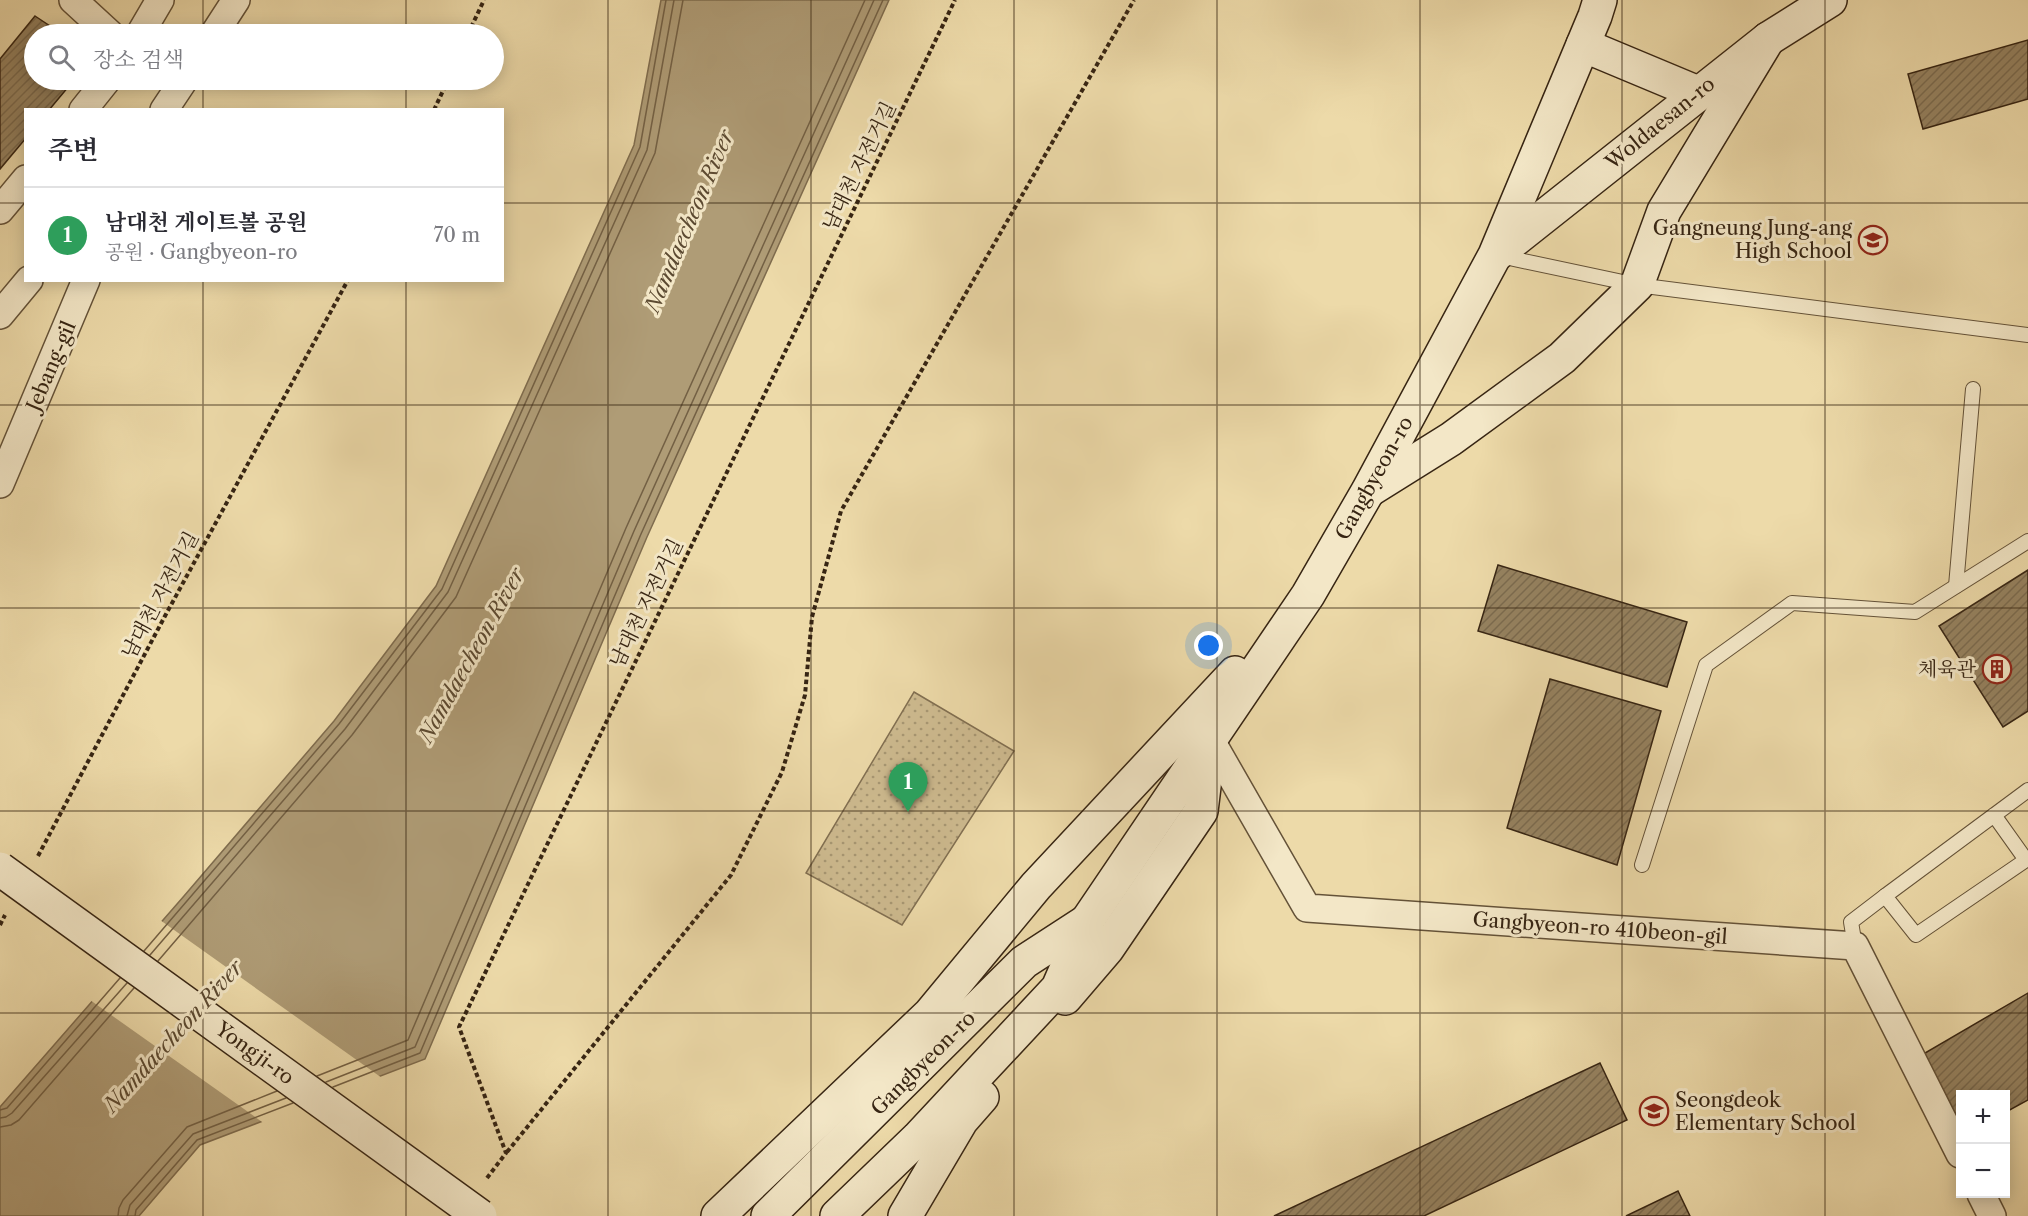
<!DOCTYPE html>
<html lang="ko">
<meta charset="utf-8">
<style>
body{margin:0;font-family:"Libre Caslon Text","Noto Serif KR",serif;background:#f7f7f7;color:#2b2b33}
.controls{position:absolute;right:18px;bottom:18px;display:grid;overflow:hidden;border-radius:0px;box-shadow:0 3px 15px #0003}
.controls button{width:54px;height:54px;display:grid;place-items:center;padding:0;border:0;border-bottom:2px solid #e1e1e2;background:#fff;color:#2b2b33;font:30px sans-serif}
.you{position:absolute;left:1209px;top:646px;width:21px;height:21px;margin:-15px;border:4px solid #fff;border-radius:50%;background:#1a73e8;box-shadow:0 0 0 9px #1a73e833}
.badge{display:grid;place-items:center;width:39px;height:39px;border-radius:50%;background:#d93025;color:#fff;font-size:20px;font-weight:700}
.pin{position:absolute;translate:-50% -50px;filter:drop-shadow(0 2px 3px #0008)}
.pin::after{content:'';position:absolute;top:32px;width:21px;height:18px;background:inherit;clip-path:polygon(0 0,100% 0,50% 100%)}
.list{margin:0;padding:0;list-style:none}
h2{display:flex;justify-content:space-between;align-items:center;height:78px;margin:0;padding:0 24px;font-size:26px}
h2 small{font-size:20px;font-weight:400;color:#7c7c81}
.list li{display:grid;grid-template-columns:39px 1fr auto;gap:18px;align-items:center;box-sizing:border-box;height:96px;padding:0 24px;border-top:2px solid #e1e1e2}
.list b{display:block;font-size:22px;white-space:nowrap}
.list p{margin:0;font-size:20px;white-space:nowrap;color:#7c7c81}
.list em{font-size:20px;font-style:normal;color:#7c7c81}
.icon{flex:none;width:33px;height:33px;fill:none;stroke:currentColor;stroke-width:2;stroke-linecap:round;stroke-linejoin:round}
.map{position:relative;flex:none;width:2028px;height:1216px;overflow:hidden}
.search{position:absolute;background:#fff;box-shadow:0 3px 15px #0003;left:24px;top:24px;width:480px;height:66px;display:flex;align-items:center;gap:15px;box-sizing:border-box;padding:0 21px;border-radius:33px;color:#7c7c81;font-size:22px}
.panel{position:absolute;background:#fff;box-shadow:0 3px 15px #0003;left:24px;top:108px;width:480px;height:174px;border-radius:0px}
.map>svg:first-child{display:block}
</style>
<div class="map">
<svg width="2028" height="1216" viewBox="0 0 2028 1216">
<defs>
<pattern id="grass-dots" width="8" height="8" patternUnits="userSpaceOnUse" patternTransform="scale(1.5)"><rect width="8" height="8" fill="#cebb90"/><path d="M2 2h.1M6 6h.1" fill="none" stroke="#a89874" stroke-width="1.8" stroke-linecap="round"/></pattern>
<pattern id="building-hatch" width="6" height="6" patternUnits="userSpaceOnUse" patternTransform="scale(1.5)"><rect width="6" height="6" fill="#968361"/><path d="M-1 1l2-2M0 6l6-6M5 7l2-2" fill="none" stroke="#7b6b4f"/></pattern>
</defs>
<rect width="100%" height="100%" fill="#eddaa9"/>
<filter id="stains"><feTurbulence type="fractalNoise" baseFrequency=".00333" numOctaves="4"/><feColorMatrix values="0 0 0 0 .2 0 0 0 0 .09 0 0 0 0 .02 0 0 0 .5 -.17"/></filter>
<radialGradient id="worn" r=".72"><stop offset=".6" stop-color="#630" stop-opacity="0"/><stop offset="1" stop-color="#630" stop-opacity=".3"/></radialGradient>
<path fill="url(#grass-dots)" stroke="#827052" stroke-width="1.5" d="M914 692 1014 751 902 925 806 873Z"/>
<path fill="#af9c76" stroke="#7f6c4e" stroke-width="1.5" d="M661 0H889L647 537 425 1059 200 1145 139 1216H0V1107L184 896 334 721 436 586 634 145Z"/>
<path fill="#eddaa9" d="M160 920 382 1078 265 1124 90 1000Z"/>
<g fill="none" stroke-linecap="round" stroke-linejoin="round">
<g stroke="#736044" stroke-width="1.5">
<path d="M144 951 339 724 442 589 640 147 666 0"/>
<path d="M150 955 345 729 448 592 647 150 674 0"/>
<path d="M158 961 352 735 456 597 655 153 683 0"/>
<path d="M317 1076 408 1040 626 528 865 0"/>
<path d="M326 1082 415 1047 634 531 874 0"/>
<path d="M333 1087 420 1053 641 534 883 0"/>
<path d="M0 1110 7 1108 120 978"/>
<path d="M0 1118 6 1117 12 1113 127 983"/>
<path d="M0 1127 11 1125 19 1120 134 988"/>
<path d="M118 1216 119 1208 123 1200 187 1127 277 1091"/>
<path d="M127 1216 130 1205 193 1134 286 1098"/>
<path d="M135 1216 136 1210 197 1140 293 1103"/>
</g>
</g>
<g fill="url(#building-hatch)" stroke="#372513" stroke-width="1.5">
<path d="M35 16 62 34H34V80H74L49 110H26V138L0 169V59Z"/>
<path d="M2028 40V99L1923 129 1908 74Z"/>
<path d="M1498 565 1687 622 1667 687 1478 631Z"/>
<path d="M2028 570V711L2003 727 1939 626Z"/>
<path d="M1550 679 1661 711 1617 865 1507 828Z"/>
<path d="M2028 993V1100L2006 1112V1094H1960V1137L1913 1060Z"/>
<path d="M1600 1063 1627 1120 1424 1216H1274Z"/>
<path d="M1678 1191 1690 1216H1626Z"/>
</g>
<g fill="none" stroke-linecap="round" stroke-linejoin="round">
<g stroke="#645238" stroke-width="16">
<g id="lane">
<path d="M1500 256 1637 285 2028 335"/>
<path d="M1956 586 1973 389"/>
<path d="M1994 815 2026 860 1916 935 1885 896 2028 790"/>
<path d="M1642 865 1706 665 1792 603 1915 612 2028 541"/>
<path d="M1855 946 1851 922 1885 896"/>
</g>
</g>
<g stroke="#645238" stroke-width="30">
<g id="street">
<path d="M73 0 110 34"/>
<path d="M140 34 160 0"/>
<path d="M214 34 236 0"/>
<path d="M83 110 107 80"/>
<path d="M164 110 184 80"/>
<path d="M0 210 26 179"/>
<path d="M0 315 29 280"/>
<path d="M0 484 86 280"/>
<path d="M1210 739 1307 908 1855 946 1960 1154"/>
<path d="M1981 1194 1992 1216"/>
</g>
</g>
<g stroke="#372513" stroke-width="36">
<g id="secondary">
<path d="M1583 45 1698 93"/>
<path d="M1498 253 1768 39 1830 0"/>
<path d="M1371 489 1451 439 1562 358 1637 285 1664 211 1768 39"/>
<path d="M1065 998 1107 949 1201 811 1209 746"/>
<path d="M718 1216 930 1014 1036 886 1235 673"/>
<path d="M768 1216 1024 962 1087 921"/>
<path d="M837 1216 918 1138 1058 988 1087 921 1308 595 1368 491 1495 255 1595 16 1600 0"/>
<path d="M905 1216 961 1121 982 1097"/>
</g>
</g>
<g stroke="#372513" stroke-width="4" stroke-dasharray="4.5 3" stroke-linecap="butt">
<path d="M468 34 484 0"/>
<path d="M434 110 448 80"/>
<path d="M38 856 165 616 348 280"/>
<path d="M0 925 5 915"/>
<path d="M507 1152 731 875 782 772 805 695 812 617 841 511 1134 0"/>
<path d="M487 1178 506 1153 459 1027 955 0"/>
</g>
<use href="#lane" stroke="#f3e7c7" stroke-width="14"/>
<use href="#street" stroke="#f3e7c7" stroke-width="27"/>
<use href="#secondary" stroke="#f3e7c7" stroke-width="33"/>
<g stroke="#372513" stroke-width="36" stroke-linecap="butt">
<path id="secondary-bridge" d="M0 869 480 1216"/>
</g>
<use href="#secondary-bridge" stroke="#f3e7c7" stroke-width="33"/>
</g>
<path fill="none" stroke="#372513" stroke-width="1.5" stroke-opacity="0.55" d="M203 0V34M406 0V34M608 0V1216M811 0V1216M1014 0V1216M1217 0V1216M1420 0V1216M1622 0V1216M1825 0V1216M203 80V110M406 80V110M0 203H26M502 203H2028M203 280V1216M406 280V1216M0 405H2028M0 608H2028M0 811H2028M0 1013H2028"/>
<defs>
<g id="school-ring" transform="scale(1.5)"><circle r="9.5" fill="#f3e7c7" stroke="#8f2418" stroke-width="1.5"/><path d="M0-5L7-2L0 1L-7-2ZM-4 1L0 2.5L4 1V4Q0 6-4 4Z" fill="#8f2418"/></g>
<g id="building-ring" transform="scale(1.5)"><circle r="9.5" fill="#f3e7c7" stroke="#8f2418" stroke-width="1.5"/><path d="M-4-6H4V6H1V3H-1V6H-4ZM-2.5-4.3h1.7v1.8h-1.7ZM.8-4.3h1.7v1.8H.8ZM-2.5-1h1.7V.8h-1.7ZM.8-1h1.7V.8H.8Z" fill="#8f2418"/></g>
</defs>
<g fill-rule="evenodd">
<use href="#school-ring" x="1873" y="240"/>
<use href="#building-ring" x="1997" y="669"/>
<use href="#school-ring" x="1654" y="1111"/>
</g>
<g text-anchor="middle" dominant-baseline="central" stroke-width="6" stroke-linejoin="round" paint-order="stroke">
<g font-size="20" fill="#372513" stroke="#f3e7c7">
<text transform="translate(1660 123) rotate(-39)">Woldaesan-ro</text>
<text transform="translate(859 166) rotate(-64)">남대천 자전거길</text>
<text transform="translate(51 366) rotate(-67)">Jebang-gil</text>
<text transform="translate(1374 478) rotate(-61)">Gangbyeon-ro</text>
<text transform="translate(160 595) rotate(-62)">남대천 자전거길</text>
<text transform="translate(646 603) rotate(-64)">남대천 자전거길</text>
<text transform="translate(1600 928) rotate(4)">Gangbyeon-ro 410beon-gil</text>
<text transform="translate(255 1053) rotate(36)">Yongji-ro</text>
<text transform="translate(923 1063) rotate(-45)">Gangbyeon-ro</text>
</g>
<g font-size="20" fill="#372513" stroke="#f3e7c7" text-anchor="end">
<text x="1852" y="228">Gangneung Jung-ang<tspan x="1852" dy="23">High School</tspan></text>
<text x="1976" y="669">체육관</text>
<text x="1675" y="1100" text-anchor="start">Seongdeok<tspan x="1675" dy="23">Elementary School</tspan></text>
</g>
<g font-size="21" font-style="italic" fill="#5b4931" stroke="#f3e7c7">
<text transform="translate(689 221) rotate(-67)">Namdaecheon River</text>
<text transform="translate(471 655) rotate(-61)">Namdaecheon River</text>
<text transform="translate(173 1036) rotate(-48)">Namdaecheon River</text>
</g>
</g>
<rect width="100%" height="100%" filter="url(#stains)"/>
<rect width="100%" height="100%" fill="url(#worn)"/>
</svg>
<div class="controls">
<button>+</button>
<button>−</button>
</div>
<div class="you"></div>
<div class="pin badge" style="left:908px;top:812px;background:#2e9e5b">1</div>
<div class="search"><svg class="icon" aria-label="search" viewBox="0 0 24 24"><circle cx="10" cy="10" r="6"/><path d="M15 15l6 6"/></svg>장소 검색</div>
<section class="panel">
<h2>주변<small></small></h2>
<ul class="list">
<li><span class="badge" style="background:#2e9e5b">1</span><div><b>남대천 게이트볼 공원</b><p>공원 · Gangbyeon-ro</p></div><em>70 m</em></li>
</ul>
</section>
</div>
